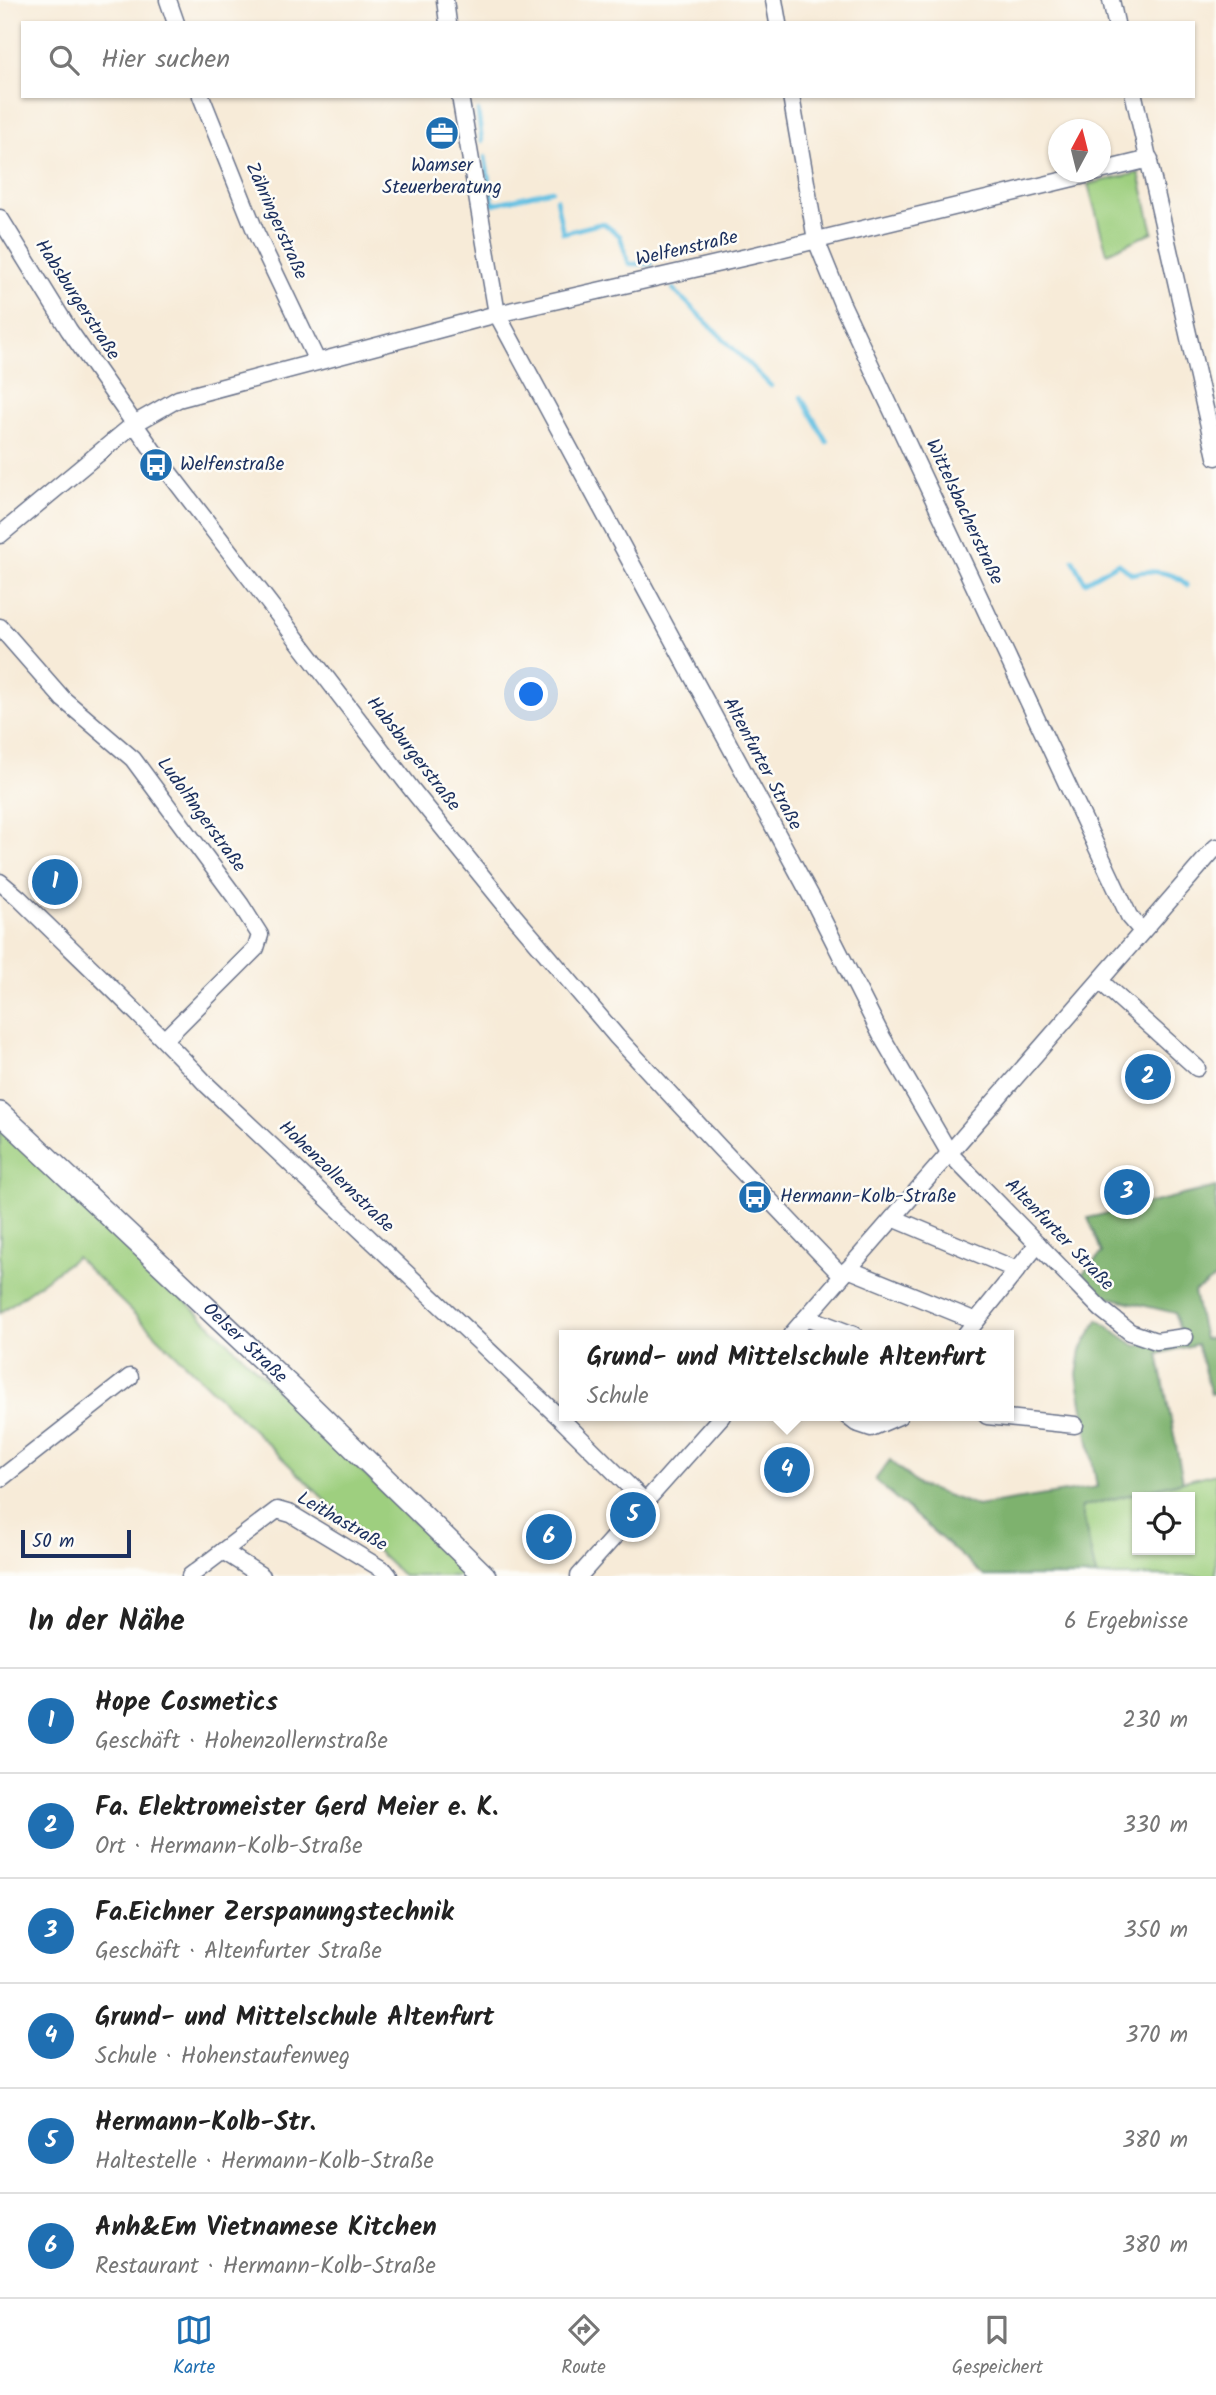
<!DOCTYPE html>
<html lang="de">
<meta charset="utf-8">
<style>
body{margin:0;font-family:Kalam,sans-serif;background:#f6f6f6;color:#222}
.controls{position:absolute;right:21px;bottom:21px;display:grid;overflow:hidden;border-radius:0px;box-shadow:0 2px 5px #0004}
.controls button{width:63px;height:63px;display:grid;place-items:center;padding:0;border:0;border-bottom:2px solid #e0e0e0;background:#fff;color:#222;font:35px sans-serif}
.compass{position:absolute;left:1048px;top:119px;width:63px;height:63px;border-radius:50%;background:#fff;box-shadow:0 2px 5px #0004;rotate:7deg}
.scale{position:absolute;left:21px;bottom:18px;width:110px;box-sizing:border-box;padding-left:7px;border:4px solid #1b2f5e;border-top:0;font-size:19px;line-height:24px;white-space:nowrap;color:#1b2f5e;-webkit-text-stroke:5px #fdfcf7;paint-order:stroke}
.you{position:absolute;left:532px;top:695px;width:24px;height:24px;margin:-18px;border:5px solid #fff;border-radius:50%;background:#1a73e8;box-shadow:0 0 0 10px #1a73e833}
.badge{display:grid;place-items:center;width:46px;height:46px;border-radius:50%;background:#1f6fb2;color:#fff;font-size:23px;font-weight:700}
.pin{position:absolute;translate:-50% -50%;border:4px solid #fff;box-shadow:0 2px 7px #0006}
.popup{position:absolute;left:559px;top:1330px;width:455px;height:91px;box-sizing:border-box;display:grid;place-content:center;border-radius:0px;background:#fff;filter:drop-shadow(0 2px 5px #0005);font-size:23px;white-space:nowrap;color:#767676}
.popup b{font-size:26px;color:#222}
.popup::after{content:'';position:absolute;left:50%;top:100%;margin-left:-14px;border:14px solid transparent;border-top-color:#fff}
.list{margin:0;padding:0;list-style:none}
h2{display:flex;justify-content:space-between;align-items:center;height:91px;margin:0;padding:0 28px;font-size:30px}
h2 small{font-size:23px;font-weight:400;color:#767676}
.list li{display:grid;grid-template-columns:46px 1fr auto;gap:21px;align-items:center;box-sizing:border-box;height:105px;padding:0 28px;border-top:2px solid #e0e0e0}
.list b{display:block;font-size:26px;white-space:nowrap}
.list p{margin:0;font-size:23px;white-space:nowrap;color:#767676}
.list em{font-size:23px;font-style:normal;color:#767676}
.icon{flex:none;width:38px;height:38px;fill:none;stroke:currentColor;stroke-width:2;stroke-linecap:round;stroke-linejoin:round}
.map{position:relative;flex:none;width:1216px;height:1576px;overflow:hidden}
.search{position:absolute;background:#fff;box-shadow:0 2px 5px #0004;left:21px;right:21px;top:21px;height:77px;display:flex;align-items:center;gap:18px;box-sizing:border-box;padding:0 24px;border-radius:0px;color:#767676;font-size:26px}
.sheet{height:721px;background:#fff}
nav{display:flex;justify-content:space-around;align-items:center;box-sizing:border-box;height:98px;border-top:2px solid #e0e0e0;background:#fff;font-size:19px;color:#767676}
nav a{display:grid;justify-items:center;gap:4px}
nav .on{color:#1f6fb2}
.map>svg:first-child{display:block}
</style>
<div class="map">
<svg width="1216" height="1576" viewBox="0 0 1216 1576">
<rect width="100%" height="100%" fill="#fdfcf7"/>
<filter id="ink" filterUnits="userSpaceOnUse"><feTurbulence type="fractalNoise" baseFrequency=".0143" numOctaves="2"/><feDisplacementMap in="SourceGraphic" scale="14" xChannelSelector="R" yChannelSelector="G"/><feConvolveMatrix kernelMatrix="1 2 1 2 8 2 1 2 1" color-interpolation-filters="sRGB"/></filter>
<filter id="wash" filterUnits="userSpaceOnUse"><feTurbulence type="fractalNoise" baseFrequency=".00686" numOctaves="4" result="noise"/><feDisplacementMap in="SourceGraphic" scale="28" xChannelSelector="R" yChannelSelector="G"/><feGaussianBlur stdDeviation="1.57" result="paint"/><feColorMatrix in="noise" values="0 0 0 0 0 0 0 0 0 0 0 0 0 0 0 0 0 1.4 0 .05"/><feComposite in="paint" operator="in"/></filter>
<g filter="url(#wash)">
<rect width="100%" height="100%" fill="#f7ebd8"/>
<g fill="#9ecf7f" stroke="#5c7f6e" stroke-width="2" fill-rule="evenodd">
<path d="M1139 173 1153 232 1107 253 1088 184Z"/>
<path d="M0 1125 107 1225 470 1576H403L76 1257 0 1313Z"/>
<path d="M1216 1473V1576H1096L1081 1507ZM1137 1497H1190V1550H1137Z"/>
</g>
<path fill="#7eb26e" stroke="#4c7066" stroke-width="2" d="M1216 1187V1278L1194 1292 1204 1339 1216 1337V1393L1211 1394 1197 1344 1158 1354 1183 1481 1081 1507 1096 1576H984L875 1480 890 1460 918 1485 977 1506 1097 1487 1077 1375 1081 1350 1098 1320 1136 1346 1182 1339 1175 1313 1100 1295 1080 1276 1102 1253 1088 1218Z"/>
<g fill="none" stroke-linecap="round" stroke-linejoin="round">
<g stroke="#64c0e2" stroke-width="4.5">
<path d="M478 111 482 141"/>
<path d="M485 157 493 204 552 190"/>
<path d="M556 199 563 233 603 223 620 236 629 264H651"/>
<path d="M673 289 771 386"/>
<path d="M801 397 827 442"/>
<path d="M1073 560 1085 582 1118 563 1132 574C1147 569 1177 571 1187 586"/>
</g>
</g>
</g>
<g filter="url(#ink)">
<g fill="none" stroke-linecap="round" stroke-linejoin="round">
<g stroke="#687189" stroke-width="19">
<g id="minor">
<path d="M168 0 176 23"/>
<path d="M445 0 448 23"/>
<path d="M774 0 778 23"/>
<path d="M1111 0 1116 23"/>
<path d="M201 96 256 233 317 361"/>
<path d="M460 96 497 314 814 902 882 1037 950 1154 1101 1309 1130 1332 1156 1341 1185 1337"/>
<path d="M791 96 816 240 842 304 1129 916 1142 931"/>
<path d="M1134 96 1216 457"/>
<path d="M1100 171 1150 159"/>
<path d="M0 218 69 330 161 462 413 791 515 917 617 1037 719 1147 842 1276"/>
<path d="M0 535 134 424 178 399 497 314 751 256 1098 172"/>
<path d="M0 627 63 699 133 759 241 905 260 935 256 948 165 1039"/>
<path d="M0 882 19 898C82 960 147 1020 207 1085L561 1419 645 1502"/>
<path d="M1100 981 1197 1068"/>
<path d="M893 1218 1017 1270"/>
<path d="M848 1269 976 1321"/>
<path d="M807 1317 854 1335"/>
<path d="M791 1335 1216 847"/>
<path d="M965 1335 1038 1244"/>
<path d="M847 1416 856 1423 871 1428 899 1416"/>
<path d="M987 1416 1075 1425"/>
<path d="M0 1479 130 1377"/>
<path d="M223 1551 262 1576"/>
<path d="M190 1576 277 1510 291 1514 385 1571 389 1576"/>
<path d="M579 1576 722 1416"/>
</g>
</g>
<g stroke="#687189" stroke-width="24">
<g id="secondary">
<path id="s1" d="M0 1113 291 1387 485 1576"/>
</g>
</g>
<use href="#minor" stroke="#fff" stroke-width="16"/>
<use href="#secondary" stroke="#fff" stroke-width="21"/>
</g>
</g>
<defs>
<g id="office-disc" transform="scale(1.75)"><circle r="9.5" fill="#1f6fb2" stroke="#fdfcf7"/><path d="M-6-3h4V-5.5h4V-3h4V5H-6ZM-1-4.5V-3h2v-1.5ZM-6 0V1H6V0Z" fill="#fff"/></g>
<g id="bus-disc" transform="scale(1.75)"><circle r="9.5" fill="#1f6fb2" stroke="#fdfcf7"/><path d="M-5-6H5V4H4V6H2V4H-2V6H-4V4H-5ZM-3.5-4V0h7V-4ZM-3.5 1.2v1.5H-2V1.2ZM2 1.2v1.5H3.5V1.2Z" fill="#fff"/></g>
</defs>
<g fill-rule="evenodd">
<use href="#office-disc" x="442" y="133"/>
<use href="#bus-disc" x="156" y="465"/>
<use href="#bus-disc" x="755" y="1197"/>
</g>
<g text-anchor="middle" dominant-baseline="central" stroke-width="5" stroke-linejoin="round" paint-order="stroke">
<g font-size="19" fill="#1b2f5e" stroke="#fdfcf7" text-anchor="start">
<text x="442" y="166" text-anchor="middle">Wamser<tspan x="442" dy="22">Steuerberatung</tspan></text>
<text x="180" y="465">Welfenstraße</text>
<text x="780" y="1197">Hermann-Kolb-Straße</text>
</g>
<g font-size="19" fill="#1b2f5e" stroke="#fdfcf7">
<text transform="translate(276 221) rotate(66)">Zähringerstraße</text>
<text transform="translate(687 249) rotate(-13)">Welfenstraße</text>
<text transform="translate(77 300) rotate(57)">Habsburgerstraße</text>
<text transform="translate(964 512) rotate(65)">Wittelsbacherstraße</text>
<text transform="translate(413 754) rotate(52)">Habsburgerstraße</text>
<text transform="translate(762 764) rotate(62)">Altenfurter Straße</text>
<text transform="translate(201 815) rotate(54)">Ludolfingerstraße</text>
<text transform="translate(336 1177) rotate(44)">Hohenzollernstraße</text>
<text transform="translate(1059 1235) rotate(46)">Altenfurter Straße</text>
<text stroke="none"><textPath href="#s1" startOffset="336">Oelser Straße</textPath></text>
<text transform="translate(342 1522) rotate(30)">Leithastraße</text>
</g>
</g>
</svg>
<div class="controls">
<button><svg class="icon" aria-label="locate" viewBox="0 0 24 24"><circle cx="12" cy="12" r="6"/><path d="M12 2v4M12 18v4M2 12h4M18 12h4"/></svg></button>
</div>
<svg class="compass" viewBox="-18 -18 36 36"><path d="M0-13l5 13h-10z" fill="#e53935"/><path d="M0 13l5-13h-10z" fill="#767676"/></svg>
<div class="scale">50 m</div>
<div class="you"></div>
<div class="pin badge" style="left:55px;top:882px">1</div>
<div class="pin badge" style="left:1148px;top:1077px">2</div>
<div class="pin badge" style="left:1127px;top:1192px">3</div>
<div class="pin badge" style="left:787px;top:1470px">4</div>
<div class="popup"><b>Grund- und Mittelschule Altenfurt</b>Schule</div>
<div class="pin badge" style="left:633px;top:1515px">5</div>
<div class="pin badge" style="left:549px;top:1537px">6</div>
<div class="search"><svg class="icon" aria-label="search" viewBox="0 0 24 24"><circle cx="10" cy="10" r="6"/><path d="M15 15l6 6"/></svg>Hier suchen</div>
</div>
<section class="sheet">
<h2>In der Nähe<small>6 Ergebnisse</small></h2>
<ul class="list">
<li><span class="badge">1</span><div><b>Hope Cosmetics</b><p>Geschäft · Hohenzollernstraße</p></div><em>230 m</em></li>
<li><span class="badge">2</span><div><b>Fa. Elektromeister Gerd Meier e. K.</b><p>Ort · Hermann-Kolb-Straße</p></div><em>330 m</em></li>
<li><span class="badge">3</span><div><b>Fa.Eichner Zerspanungstechnik</b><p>Geschäft · Altenfurter Straße</p></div><em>350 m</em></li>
<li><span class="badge">4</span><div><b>Grund- und Mittelschule Altenfurt</b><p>Schule · Hohenstaufenweg</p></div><em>370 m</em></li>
<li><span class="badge">5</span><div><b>Hermann-Kolb-Str.</b><p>Haltestelle · Hermann-Kolb-Straße</p></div><em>380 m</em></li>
<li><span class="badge">6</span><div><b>Anh&amp;Em Vietnamese Kitchen</b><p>Restaurant · Hermann-Kolb-Straße</p></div><em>380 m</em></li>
</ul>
</section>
<nav>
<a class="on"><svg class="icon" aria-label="map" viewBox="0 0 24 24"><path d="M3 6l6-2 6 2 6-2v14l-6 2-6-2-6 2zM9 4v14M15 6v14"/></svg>Karte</a>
<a><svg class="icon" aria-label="directions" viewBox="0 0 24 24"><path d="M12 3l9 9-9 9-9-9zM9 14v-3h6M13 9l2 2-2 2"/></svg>Route</a>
<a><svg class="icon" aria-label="saved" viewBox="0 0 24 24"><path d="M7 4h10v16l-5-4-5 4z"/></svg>Gespeichert</a>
</nav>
